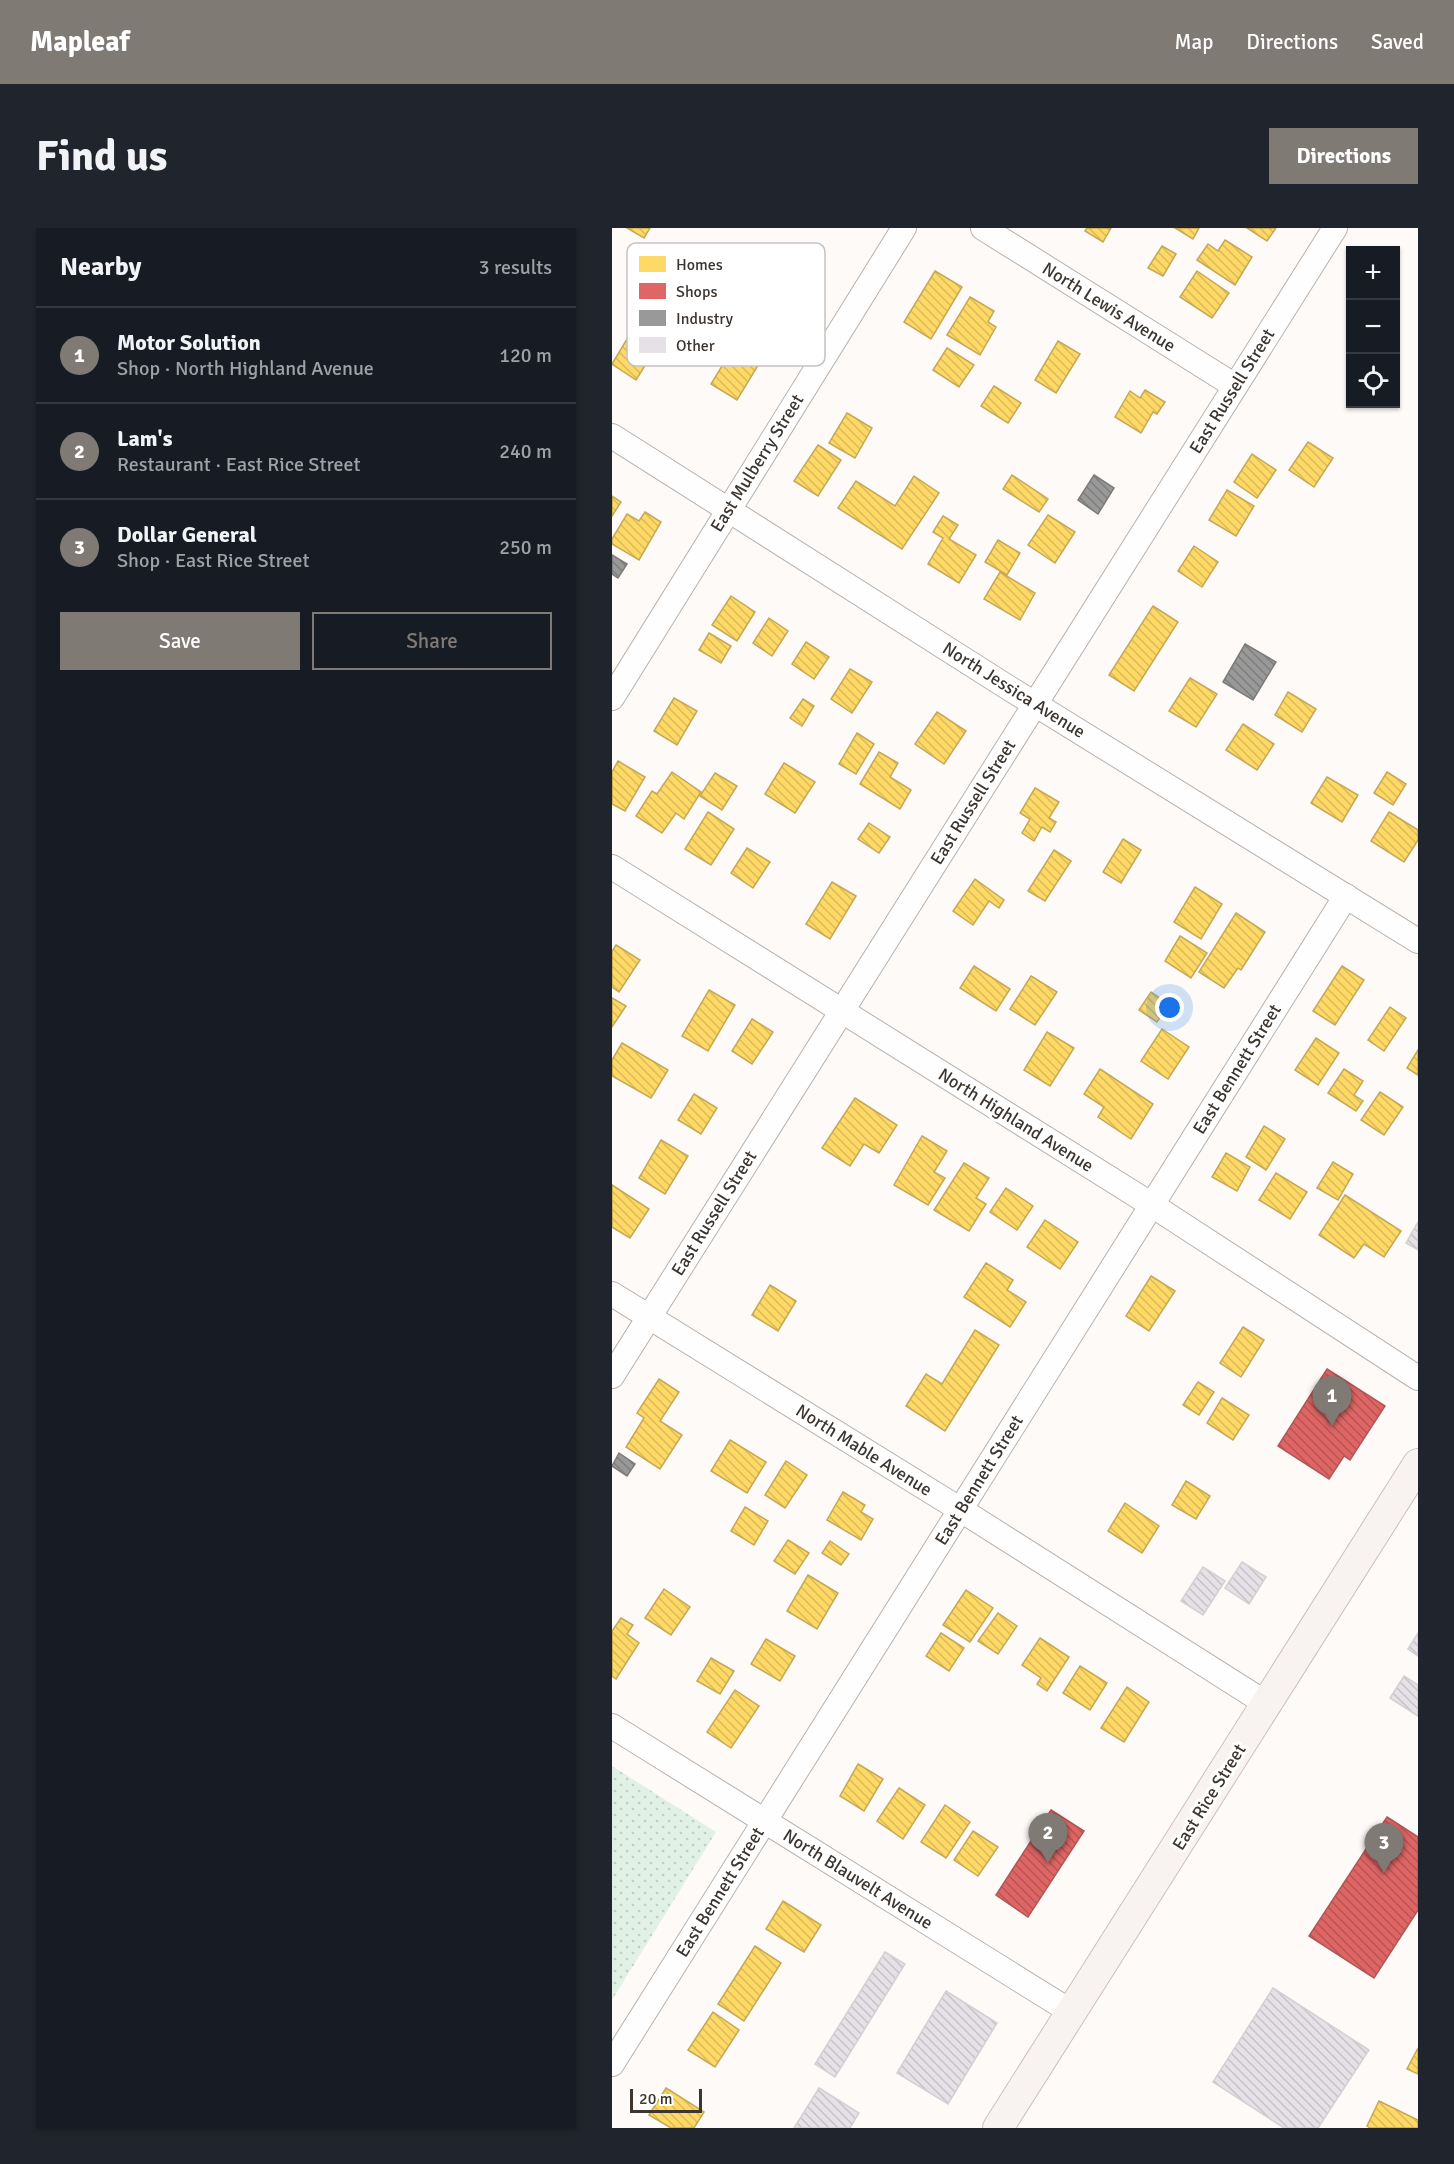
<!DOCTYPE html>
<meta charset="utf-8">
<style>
body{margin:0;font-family:Signika,sans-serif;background:#20242c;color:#f1f3f6}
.controls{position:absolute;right:18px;top:18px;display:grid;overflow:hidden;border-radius:0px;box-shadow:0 2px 4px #0004}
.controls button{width:54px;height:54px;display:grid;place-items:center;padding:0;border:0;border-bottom:2px solid #363941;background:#171b24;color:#f1f3f6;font:30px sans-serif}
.scale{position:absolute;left:18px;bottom:15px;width:72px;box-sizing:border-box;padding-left:6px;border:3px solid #3d352f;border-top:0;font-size:16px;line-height:21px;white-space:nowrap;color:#3d352f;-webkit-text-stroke:4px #fff;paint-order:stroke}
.you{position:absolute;left:558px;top:780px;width:21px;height:21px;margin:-15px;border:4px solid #fff;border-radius:50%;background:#1a73e8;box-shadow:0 0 0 9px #1a73e833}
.badge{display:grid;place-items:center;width:39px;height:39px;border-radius:50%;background:#807a75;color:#fff;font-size:20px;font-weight:700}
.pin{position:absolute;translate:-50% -50px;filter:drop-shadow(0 2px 3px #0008)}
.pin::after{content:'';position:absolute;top:32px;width:21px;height:18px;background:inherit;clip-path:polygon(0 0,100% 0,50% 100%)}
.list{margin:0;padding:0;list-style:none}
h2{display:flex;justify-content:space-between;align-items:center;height:78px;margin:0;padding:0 24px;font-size:26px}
h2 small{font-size:20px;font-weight:400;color:#9ea1a6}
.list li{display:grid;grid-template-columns:39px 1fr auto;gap:18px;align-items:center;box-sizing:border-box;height:96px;padding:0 24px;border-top:2px solid #363941}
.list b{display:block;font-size:22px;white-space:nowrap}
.list p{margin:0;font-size:20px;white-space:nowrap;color:#9ea1a6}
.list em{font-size:20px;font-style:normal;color:#9ea1a6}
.actions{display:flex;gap:12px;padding:18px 24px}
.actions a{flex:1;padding:14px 0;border:2px solid #807a75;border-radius:0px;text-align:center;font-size:21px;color:#807a75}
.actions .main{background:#807a75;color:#fff}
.icon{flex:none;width:33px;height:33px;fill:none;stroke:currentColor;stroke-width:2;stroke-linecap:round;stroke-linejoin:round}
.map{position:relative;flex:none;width:806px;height:1900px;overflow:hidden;border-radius:0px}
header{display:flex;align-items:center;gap:36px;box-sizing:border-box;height:84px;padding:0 30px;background:#807a75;color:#fff}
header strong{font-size:28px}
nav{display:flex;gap:33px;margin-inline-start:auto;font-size:21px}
.intro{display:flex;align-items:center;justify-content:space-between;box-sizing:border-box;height:144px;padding:0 36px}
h1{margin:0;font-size:42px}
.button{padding:15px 27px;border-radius:0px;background:#807a75;color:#fff;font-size:21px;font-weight:700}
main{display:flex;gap:36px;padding:0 36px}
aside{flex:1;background:#171b24;border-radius:0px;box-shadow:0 2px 4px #0004}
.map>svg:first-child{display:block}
</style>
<header>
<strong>Mapleaf</strong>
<nav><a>Map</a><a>Directions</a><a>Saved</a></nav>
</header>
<div class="intro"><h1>Find us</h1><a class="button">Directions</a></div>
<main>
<aside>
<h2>Nearby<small>3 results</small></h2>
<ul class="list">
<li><span class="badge">1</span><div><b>Motor Solution</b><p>Shop · North Highland Avenue</p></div><em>120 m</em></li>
<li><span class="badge">2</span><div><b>Lam's</b><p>Restaurant · East Rice Street</p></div><em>240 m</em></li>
<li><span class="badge">3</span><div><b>Dollar General</b><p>Shop · East Rice Street</p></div><em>250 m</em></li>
</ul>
<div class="actions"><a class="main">Save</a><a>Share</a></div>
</aside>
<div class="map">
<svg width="806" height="1900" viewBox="0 0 806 1900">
<defs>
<pattern id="green-dots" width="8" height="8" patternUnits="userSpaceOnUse" patternTransform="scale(1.5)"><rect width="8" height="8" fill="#e2f1e6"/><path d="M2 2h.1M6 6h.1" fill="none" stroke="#c3cfc6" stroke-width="1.8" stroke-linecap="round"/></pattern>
<pattern id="homes-back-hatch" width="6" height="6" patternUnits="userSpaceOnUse" patternTransform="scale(1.5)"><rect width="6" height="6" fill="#ffd966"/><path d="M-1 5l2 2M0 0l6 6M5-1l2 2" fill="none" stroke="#dbbb59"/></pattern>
<pattern id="shops-back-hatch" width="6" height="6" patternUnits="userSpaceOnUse" patternTransform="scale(1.5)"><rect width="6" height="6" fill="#e06666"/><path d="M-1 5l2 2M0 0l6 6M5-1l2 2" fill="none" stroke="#b75554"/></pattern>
<pattern id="industry-back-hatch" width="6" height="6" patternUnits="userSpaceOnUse" patternTransform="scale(1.5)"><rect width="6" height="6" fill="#999"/><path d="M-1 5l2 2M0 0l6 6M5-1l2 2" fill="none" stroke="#7e7e7d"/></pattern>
<pattern id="building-back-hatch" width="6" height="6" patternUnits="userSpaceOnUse" patternTransform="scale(1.5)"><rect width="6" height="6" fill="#e6e1e6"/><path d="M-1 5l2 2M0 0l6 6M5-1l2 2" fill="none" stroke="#c6c2c6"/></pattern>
</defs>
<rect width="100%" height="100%" fill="#fdfaf8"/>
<path fill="url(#green-dots)" d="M0 1538 104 1604 0 1772Z"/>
<g fill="url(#homes-back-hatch)" stroke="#c5a856" stroke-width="1.5">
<path d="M15 0H38L32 10Z"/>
<path d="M475 0H499L491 14 473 3Z"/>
<path d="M563 0H587L581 11Z"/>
<path d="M635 0H664L655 13Z"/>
<path d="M613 12 640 29 623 57 585 32 596 16 606 23Z"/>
<path d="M550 18 564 26 551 48 536 40Z"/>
<path d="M323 43 350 59 319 111 292 94Z"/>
<path d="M585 43 617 65 600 90 568 69Z"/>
<path d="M358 69 382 83 376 94 384 99 368 127 335 107Z"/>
<path d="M137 103 159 116 125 172 99 156 115 130 118 133Z"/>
<path d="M18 106 43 122 24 152 0 136Z"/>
<path d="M446 113 468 126 444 165 423 152Z"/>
<path d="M335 120 362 137 347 159 321 142Z"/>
<path d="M382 158 409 175 396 195 369 178Z"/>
<path d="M533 162 553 174 545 186 541 184 529 205 503 189 518 163 528 170Z"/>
<path d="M235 185 260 200 243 230 217 215Z"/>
<path d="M696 214 721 230 702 259 677 242Z"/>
<path d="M206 217 229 232 206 268 182 253Z"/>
<path d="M640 226 664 242 645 270 622 254Z"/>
<path d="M400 247 436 271 427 284 391 261Z"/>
<path d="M302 248 327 265 290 321 226 280 244 253 283 278Z"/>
<path d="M615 262 642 278 624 308 597 292Z"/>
<path d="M0 268 9 274 0 288Z"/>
<path d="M33 284 49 294 27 332 0 316V311L15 286 27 293Z"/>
<path d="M436 287 463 304 443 335 416 317Z"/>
<path d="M331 288 346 297 337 311 364 327 347 355 316 336 331 310 321 304Z"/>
<path d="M386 312 408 325 395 347 373 334Z"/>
<path d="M582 318 606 334 590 359 566 343Z"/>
<path d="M388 344 423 365 408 392 372 371Z"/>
<path d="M119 368 143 384 125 413 100 397Z"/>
<path d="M541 378 566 394 522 463 497 447Z"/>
<path d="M157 390 176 403 160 428 141 415Z"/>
<path d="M97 405 119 418 109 435 87 422Z"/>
<path d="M194 414 217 429 202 451 180 436Z"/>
<path d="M238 441 260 454 240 485 219 471Z"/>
<path d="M578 450 605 466 584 499 557 483Z"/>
<path d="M676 464 704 481 690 504 663 487Z"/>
<path d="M62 470 85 483 65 517 42 503Z"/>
<path d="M191 471 202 478 190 498 178 490Z"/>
<path d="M325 484 354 503 332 536 303 516Z"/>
<path d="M631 496 662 516 645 542 614 522Z"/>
<path d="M245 505 262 516 244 546 227 536Z"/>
<path d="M267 524 286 535 278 549 299 562 288 581 248 556Z"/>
<path d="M6 533 33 549 13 583 0 576V544Z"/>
<path d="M172 535 203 554 183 585 153 566Z"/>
<path d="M60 544 89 564 72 591 64 585 50 605 24 588 40 563 45 566Z"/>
<path d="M775 544 794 556 781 577 762 565Z"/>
<path d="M103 545 125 558 110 582 88 568Z"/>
<path d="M715 549 746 567 730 594 699 575Z"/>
<path d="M423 560 447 574 437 590 444 594 438 604 430 599 422 613 410 605 418 591 408 585Z"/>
<path d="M96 584 122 601 99 637 73 621Z"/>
<path d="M777 584 806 602V612L792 634 759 613Z"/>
<path d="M257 595 278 609 267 625 246 611Z"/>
<path d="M511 611 529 622 509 655 491 644Z"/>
<path d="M135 620 158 634 141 660 119 645Z"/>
<path d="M442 622 459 633 433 673 416 663Z"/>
<path d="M363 651 392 672 387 680 377 673 361 697 341 683Z"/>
<path d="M220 654 244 668 218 711 194 696Z"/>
<path d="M583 659 610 676 589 711 562 694Z"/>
<path d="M624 685 653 704 629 742 626 740 612 760 587 744Z"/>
<path d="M568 708 595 725 579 750 553 733Z"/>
<path d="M4 717 28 732 7 764 0 759V723Z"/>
<path d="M362 738 398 761 384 783 348 760Z"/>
<path d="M730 738 752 752 723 797 701 783Z"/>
<path d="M419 748 445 764 423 797 398 781Z"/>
<path d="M97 762 123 777 96 823 70 808Z"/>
<path d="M539 764 557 776 545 794 527 782Z"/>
<path d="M0 770 14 778 0 799Z"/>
<path d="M778 779 794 790 772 823 756 812Z"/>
<path d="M140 791 161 804 140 836 120 823Z"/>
<path d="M550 801 577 819 556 851 529 833Z"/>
<path d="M435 804 462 820 438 858 412 842Z"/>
<path d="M704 810 727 825 706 857 683 842Z"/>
<path d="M10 815 56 842 39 870 0 848V832Z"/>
<path d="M806 822V847L795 840Z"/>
<path d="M488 841 541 876 519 911 486 889 492 879 472 866Z"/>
<path d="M732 841 751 853 742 867 751 873 744 883 716 865Z"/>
<path d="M768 864 791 879 772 907 749 892Z"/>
<path d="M82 866 105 880 89 906 66 892Z"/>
<path d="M243 870 285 897 267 925 252 916 238 938 210 920Z"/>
<path d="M652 898 673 911 654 942 634 929Z"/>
<path d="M310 908 335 923 322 944 333 950 316 977 282 957Z"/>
<path d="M49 912 76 928 53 966 27 950Z"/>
<path d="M614 925 638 939 625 963 600 949Z"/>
<path d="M721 934 741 946 726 972 705 960Z"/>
<path d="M352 935 377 950 364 970 374 976 357 1003 322 982Z"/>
<path d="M664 945 695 964 678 991 647 972Z"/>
<path d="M0 957 37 981 18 1010 0 999Z"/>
<path d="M394 960 421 978 405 1002 378 984Z"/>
<path d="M733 967 789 1003 772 1029 752 1016 742 1030 707 1007Z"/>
<path d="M433 992 466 1014 448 1041 415 1019Z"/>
<path d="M374 1035 401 1052 395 1062 414 1074 398 1099 352 1069Z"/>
<path d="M539 1048 563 1063 537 1103 514 1088Z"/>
<path d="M158 1057 184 1073 166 1103 140 1087Z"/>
<path d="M631 1099 652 1112 629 1149 608 1135Z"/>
<path d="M363 1102 387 1117 333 1203 294 1178 314 1146 330 1156Z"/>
<path d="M47 1151 67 1164 48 1193 70 1207 48 1241 14 1219 32 1190 25 1185Z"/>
<path d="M586 1154 602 1164 587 1187 571 1177Z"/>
<path d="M610 1170 637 1187 621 1212 595 1195Z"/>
<path d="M118 1212 154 1234 135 1265 99 1243Z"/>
<path d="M174 1233 195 1247 173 1280 153 1267Z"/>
<path d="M574 1253 598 1268 584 1291 560 1277Z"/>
<path d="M231 1264 253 1277 249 1284 261 1291 249 1312 215 1292Z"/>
<path d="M513 1275 547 1298 530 1325 496 1303Z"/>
<path d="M133 1279 156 1293 142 1317 119 1303Z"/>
<path d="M176 1312 197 1325 183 1346 162 1333Z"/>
<path d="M218 1313 237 1326 229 1337 210 1325Z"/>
<path d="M196 1347 226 1365 205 1401 175 1383Z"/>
<path d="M52 1361 78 1379 59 1407 33 1390Z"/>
<path d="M354 1362 381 1380 358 1414 331 1397Z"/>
<path d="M386 1385 405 1398 386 1426 366 1413Z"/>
<path d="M9 1390 21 1397 15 1406 27 1415 4 1451 0 1448V1403Z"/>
<path d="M329 1405 352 1420 337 1443 314 1428Z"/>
<path d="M428 1410 457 1429 435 1463 425 1456 429 1450 410 1437Z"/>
<path d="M154 1411 183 1428 168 1453 139 1436Z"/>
<path d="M99 1430 122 1443 108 1466 85 1453Z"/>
<path d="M468 1438 495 1455 478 1482 451 1465Z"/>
<path d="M515 1459 537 1474 512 1514 489 1500Z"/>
<path d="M123 1462 147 1478 119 1520 95 1504Z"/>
<path d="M246 1536 271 1551 252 1583 228 1568Z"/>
<path d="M287 1560 313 1577 291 1611 265 1593Z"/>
<path d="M333 1577 358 1594 334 1630 309 1614Z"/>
<path d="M361 1603 386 1619 366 1648 342 1632Z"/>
<path d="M171 1673 209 1697 192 1724 154 1701Z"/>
<path d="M143 1718 169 1735 132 1793 106 1776Z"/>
<path d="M101 1784 127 1802 103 1839 76 1822Z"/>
<path d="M806 1820V1846L795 1841Z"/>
<path d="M54 1860 92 1884 82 1900H59L37 1887Z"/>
<path d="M767 1873 806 1892V1900H758L755 1898Z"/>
</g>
<g fill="url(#shops-back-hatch)" stroke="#af5756" stroke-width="1.5">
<path d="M715 1141 773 1178 738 1232 732 1228 717 1251 666 1218Z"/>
<path d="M439 1582 472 1603 416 1689 384 1667Z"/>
<path d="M775 1589 806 1609V1682L762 1750 697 1708Z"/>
</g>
<g fill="url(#industry-back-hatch)" stroke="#7d7b79" stroke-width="1.5">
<path d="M482 247 502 260 486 286 466 272Z"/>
<path d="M0 327 15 336 6 350 0 346Z"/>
<path d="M633 416 664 434 641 472 611 454Z"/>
<path d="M7 1225 23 1236 15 1248 0 1238Z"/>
</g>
<g fill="url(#building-back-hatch)" stroke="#d3d0d3" stroke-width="1.5">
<path d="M806 994V1022L794 1015Z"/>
<path d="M630 1334 654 1349 637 1376 613 1360Z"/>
<path d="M591 1339 613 1353 591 1387 569 1373Z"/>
<path d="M806 1405V1428L796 1421Z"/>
<path d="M792 1448 806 1457V1488L778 1470Z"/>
<path d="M273 1724 293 1736 223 1849 203 1836Z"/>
<path d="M661 1760 757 1822 706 1900H672L601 1854Z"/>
<path d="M334 1763 385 1795 336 1876 285 1845Z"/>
<path d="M207 1860 247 1885 238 1900H182Z"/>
</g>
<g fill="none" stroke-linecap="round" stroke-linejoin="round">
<g stroke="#b7b2ae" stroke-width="26">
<g id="minor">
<path d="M371 0 623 158"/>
<path d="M0 208 400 462 806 713"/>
<path d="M0 470 292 0"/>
<path d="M0 639 540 977 806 1150"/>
<path d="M0 1066 349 1282 655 1476"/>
<path d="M0 1148 723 0"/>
<path d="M0 1498 461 1785"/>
<path d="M0 1836 734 668"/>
</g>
</g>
<g stroke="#ccc0bd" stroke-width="32">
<path id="major" d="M386 1900 806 1236"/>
</g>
<use href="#minor" stroke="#fffefe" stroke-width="24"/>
<use href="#major" stroke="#f8f2f0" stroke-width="30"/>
</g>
<g text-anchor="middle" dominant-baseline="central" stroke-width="6" stroke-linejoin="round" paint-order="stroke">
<g font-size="18" fill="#3d352f" stroke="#fff">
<text transform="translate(497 79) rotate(32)">North Lewis Avenue</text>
<text transform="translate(620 163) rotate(-58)">East Russell Street</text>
<text transform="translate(145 235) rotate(-58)">East Mulberry Street</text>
<text transform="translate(402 462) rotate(32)">North Jessica Avenue</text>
<text transform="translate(361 574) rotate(-58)">East Russell Street</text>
<text transform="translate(625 841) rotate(-58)">East Bennett Street</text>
<text transform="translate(404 892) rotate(32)">North Highland Avenue</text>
<text transform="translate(102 985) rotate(-58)">East Russell Street</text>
<text transform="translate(252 1222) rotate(32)">North Mable Avenue</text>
<text transform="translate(367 1252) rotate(-58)">East Bennett Street</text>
<text transform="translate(597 1569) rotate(-58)">East Rice Street</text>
<text transform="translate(246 1651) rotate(32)">North Blauvelt Avenue</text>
<text transform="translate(108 1664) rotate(-58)">East Bennett Street</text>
</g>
</g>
<rect x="15" y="15" width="198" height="123" rx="9" fill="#fff" stroke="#c5c2c1" stroke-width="1.5"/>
<rect x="27" y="28" width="27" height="16" fill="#ffd966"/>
<rect x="27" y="55" width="27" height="16" fill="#e06666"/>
<rect x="27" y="82" width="27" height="16" fill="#999"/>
<rect x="27" y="109" width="27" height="16" fill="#e6e1e6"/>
<g font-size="16" fill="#3d352f">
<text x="64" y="42">Homes</text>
<text x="64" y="69">Shops</text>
<text x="64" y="96">Industry</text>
<text x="64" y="123">Other</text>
</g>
</svg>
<div class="controls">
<button>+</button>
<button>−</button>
<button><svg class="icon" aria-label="locate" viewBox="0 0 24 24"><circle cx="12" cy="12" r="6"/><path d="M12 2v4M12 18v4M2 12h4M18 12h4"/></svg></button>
</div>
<div class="scale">20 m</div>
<div class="you"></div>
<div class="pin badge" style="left:720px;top:1198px">1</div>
<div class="pin badge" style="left:436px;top:1635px">2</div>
<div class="pin badge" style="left:772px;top:1645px">3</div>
</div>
</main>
